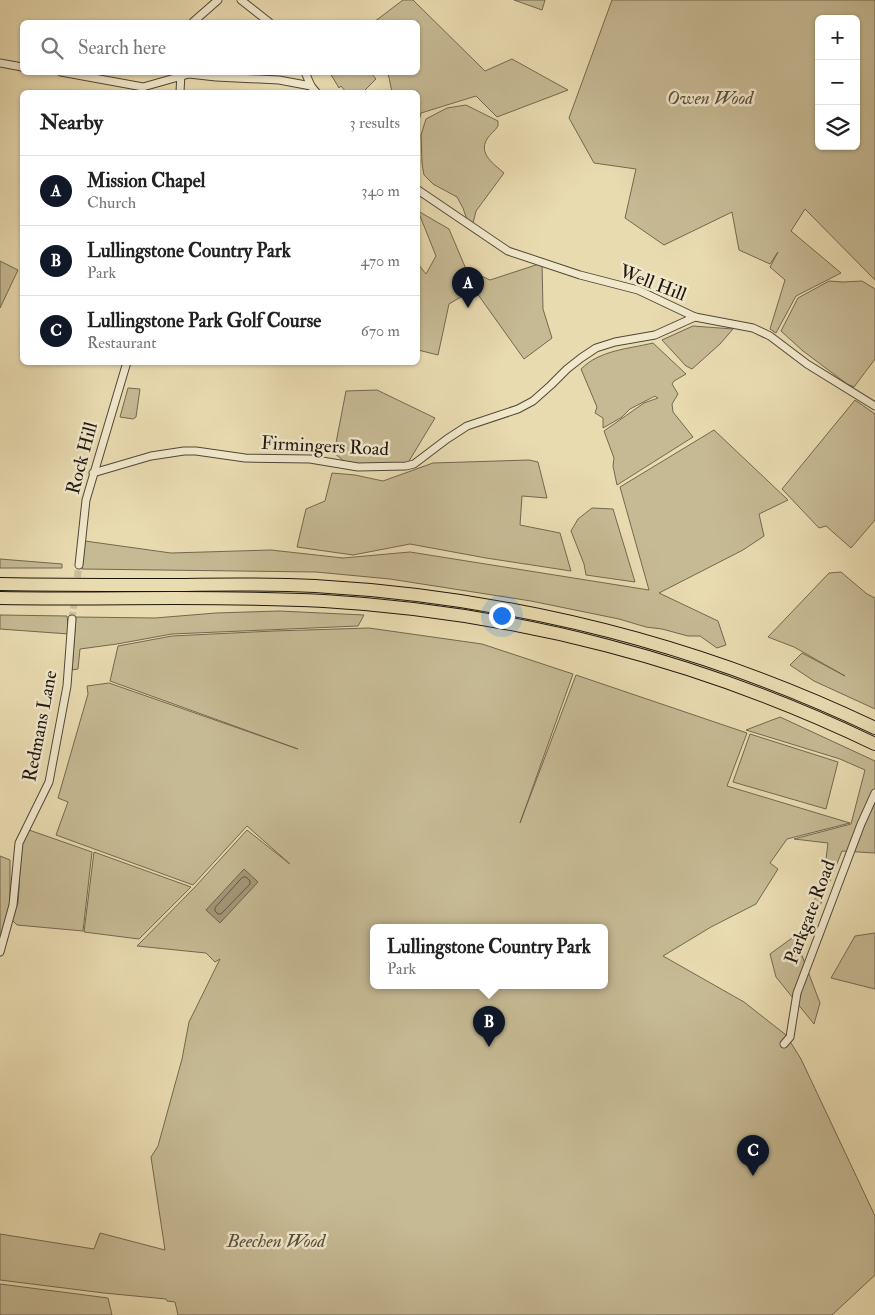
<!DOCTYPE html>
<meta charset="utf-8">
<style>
body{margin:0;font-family:"IM FELL Double Pica",serif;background:#f2f2f2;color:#222}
.controls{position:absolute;right:15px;top:15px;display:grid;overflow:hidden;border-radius:8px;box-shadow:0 1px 4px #0004}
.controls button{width:45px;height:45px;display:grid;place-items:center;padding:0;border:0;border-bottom:1px solid #e0e0e0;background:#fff;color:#222;font:25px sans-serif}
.you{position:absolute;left:501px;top:615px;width:18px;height:18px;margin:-12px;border:4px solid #fff;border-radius:50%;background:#1a73e8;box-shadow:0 0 0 8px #1a73e833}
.badge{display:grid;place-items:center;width:32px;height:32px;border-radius:50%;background:#111827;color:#fff;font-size:16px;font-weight:700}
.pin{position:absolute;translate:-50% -41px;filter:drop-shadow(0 1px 2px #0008)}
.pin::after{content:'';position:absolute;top:26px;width:18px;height:15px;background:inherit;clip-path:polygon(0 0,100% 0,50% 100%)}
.popup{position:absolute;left:370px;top:924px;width:238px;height:65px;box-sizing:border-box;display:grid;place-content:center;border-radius:8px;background:#fff;filter:drop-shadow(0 1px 4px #0005);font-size:16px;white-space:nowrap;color:#767676}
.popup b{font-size:19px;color:#222}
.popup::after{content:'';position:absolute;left:50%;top:100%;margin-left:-10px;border:10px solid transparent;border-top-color:#fff}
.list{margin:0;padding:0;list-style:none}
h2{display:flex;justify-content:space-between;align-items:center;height:65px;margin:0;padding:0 20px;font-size:21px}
h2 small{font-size:16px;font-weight:400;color:#767676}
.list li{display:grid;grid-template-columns:32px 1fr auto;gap:15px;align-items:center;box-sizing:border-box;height:70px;padding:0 20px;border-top:1px solid #e0e0e0}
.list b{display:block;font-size:19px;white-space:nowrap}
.list p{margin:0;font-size:16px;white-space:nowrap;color:#767676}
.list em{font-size:16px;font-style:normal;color:#767676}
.icon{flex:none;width:28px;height:28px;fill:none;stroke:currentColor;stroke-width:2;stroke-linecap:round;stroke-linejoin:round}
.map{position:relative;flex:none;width:875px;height:1315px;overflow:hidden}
.search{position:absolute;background:#fff;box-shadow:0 1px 4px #0004;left:20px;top:20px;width:400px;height:55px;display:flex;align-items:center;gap:12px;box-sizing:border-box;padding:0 18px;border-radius:8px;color:#767676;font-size:19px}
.panel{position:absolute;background:#fff;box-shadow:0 1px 4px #0004;left:20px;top:90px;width:400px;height:275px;border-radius:8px}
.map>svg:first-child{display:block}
</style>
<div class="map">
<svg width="875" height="1315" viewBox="0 0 875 1315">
<rect width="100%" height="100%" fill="#e9dbb0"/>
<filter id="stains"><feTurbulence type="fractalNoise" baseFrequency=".004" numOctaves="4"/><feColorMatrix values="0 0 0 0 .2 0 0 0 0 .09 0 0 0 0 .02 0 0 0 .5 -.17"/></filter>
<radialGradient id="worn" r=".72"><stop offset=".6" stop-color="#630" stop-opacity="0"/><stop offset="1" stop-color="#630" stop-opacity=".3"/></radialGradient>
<g fill="#c6ba94" stroke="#726850" fill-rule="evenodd">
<path d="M403 0H413L485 71 512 59 568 90 497 117 476 96 421 113 418 124V92H392L388 73 418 72V22H374Z"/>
<path d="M514 0H545L542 10Z"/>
<path d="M612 0H875V280L805 209 791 231 841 273 796 296 776 333 770 329 785 280 770 267 778 252 770 264 739 250 732 212 664 245 625 218 636 169 594 163 569 118ZM819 19H856V146H819Z"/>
<path d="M330 73H371L376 79 363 92H346L341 86 339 88Z"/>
<path d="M466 105 498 121V126C495 131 490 134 487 139 478 154 494 164 504 173L476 211 473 223 467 220 463 208 457 197 433 184 424 175 422 163 421 135 426 119 447 108Z"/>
<path d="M418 211 449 229 466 269 490 280 542 263 543 309 552 338 524 359 474 289 449 304 438 355 418 350V264L426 274 436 256Z"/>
<path d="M0 261 18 270 0 308Z"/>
<path d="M829 281 843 282 862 281 875 289V359L854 387 847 384 803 351 781 331 798 298Z"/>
<path d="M693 326 733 329 720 344 692 369 686 366 662 340Z"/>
<path d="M653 343 686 374 674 381 672 384 678 394 672 404 673 412 693 437 617 485 613 466 614 458 604 431 644 403 658 398 655 396 630 409 622 417 603 428V418L595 413 597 407 581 369C600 350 628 349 653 343Z"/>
<path d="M128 388 140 389 136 417 133 419 120 417Z"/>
<path d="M377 390 435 418 406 466 349 465 334 453 346 391Z"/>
<path d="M855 400 875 414V520L851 548 826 526 819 528 782 489Z"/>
<path d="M714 430 788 500 759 514 764 536 743 550 659 593 718 621 726 645 717 648 700 636H688L662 629 646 627 619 619 531 601 390 579 316 572 82 569 85 541 171 553 271 550 343 558 410 552 649 590 620 487Z"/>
<path d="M529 460 538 462 547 498 522 496 520 525 560 533 571 571 486 558 410 544 353 555 297 547 306 509 325 501 332 473 355 475 383 481 433 463Z"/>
<path d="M592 508 613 509 635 582 586 575 584 564 571 531 578 519Z"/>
<path d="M0 559 62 564V568H0Z"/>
<path d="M841 572 867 594 875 598V709L814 681 790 665 802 653 845 676 794 647 768 637 829 573Z"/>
<path d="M279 611 364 615 358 626 172 634 117 644 80 649 78 669 72 670 76 617 155 618 216 613Z"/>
<path d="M0 615 67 616 69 634 0 629Z"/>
<path d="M369 628 482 644 573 674 520 823 576 675 747 733 727 786 850 823 787 839 770 863 778 869 756 904 711 927 663 956 744 1002 786 1035 801 1059 875 1216V1275L832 1315H178L175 1302 167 1301 166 1299 104 1293 0 1280V1234L94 1249 100 1233 165 1250 151 1157 158 1146 182 1059 189 1022 220 959 215 962 206 953 137 946 195 887 247 830 290 864 247 826 193 885 56 835 68 802 58 798 88 694 87 686 109 683 298 749 110 681 118 646 172 636 274 631ZM374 928H604V986H374Z"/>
<path d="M780 717 875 761V853L842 851 801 953 820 1003 814 1024 776 977 770 954 803 930 824 875 828 843 794 839 851 824 865 770 840 759 746 730Z"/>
<path d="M750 734 838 762 826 809 733 782Z"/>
<path d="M29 830 92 852 83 931 17 925 12 920 18 903 19 889 21 843Z"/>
<path d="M94 852 191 887 139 939 84 932Z"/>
<path d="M0 856 10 860V903L0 939Z"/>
<path d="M875 933V989L831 978 855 936Z"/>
<path d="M0 1284 108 1298 112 1315H0Z"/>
</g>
<path fill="#a49879" stroke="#6e644e" d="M244 869 258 882 220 923 206 910Z"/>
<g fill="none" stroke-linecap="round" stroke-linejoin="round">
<path stroke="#615743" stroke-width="1" d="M243 877H246L250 881V884L221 914H218L215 911V908Z"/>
<path stroke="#cbbd98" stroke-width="7" stroke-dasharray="7 3.5" stroke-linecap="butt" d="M72 619 79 565"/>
<g stroke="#514736" stroke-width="9">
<g id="minor">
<path d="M241 0 269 22"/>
<path d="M193 22 218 0"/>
<path d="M0 63 22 67"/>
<path d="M61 72 143 87 189 74 216 77 279 80 311 86"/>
<path d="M305 72 311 86 316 92"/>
<path d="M180 92 181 73"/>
<path d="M418 190 508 251 580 275 638 290 695 317 753 328 770 336 807 364 875 406"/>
<path d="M93 473 151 456 184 451H196L245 458 310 459 358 467 406 466 414 464 447 439 467 426 518 409 533 401 551 385 567 369 581 358 596 348 615 342 655 335 695 317"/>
<path d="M79 565 86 500 127 362"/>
<path d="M0 952 13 905 19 843 49 782 67 686 72 619"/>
<path d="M784 1044 790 1037 797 993 861 824 875 793"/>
</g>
</g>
<g stroke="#1e160d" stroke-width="14">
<g id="motorway">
<path d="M0 584C51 585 102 585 153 585 207 585 261 583 315 586 510 597 699 644 875 728"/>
<path d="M0 598C108 600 217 595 324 601 515 612 703 661 875 744"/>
</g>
</g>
<use href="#minor" stroke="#f1e8cc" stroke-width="7"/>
<use href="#motorway" stroke="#e9dbb0" stroke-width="12"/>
</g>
<g text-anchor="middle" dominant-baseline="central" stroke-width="5" stroke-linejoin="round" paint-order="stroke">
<g font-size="19" font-style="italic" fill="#594f3c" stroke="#f1e8cc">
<text x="710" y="98">Owen Wood</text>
<text x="276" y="1241">Beechen Wood</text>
</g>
<g font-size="19" fill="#1e160d" stroke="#f1e8cc">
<text transform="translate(653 283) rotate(21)">Well Hill</text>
<text transform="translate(325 446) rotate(3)">Firmingers Road</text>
<text transform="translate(82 458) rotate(-75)">Rock Hill</text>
<text transform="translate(40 726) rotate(-79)">Redmans Lane</text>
<text transform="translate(810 912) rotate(-69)">Parkgate Road</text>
</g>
</g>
<rect width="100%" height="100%" filter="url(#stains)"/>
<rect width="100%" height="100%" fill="url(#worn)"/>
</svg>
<div class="controls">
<button>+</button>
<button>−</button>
<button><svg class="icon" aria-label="layers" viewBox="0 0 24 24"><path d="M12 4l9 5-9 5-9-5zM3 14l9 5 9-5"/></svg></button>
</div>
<div class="you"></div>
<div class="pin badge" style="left:468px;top:308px">A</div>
<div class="pin badge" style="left:489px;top:1047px">B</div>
<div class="popup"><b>Lullingstone Country Park</b>Park</div>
<div class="pin badge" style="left:753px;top:1176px">C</div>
<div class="search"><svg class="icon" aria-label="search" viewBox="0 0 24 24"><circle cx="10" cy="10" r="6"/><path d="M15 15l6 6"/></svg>Search here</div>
<section class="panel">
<h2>Nearby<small>3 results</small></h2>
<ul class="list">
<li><span class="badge">A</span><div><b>Mission Chapel</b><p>Church</p></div><em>340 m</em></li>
<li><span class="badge">B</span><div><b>Lullingstone Country Park</b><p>Park</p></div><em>470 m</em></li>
<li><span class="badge">C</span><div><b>Lullingstone Park Golf Course</b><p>Restaurant</p></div><em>670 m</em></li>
</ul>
</section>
</div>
